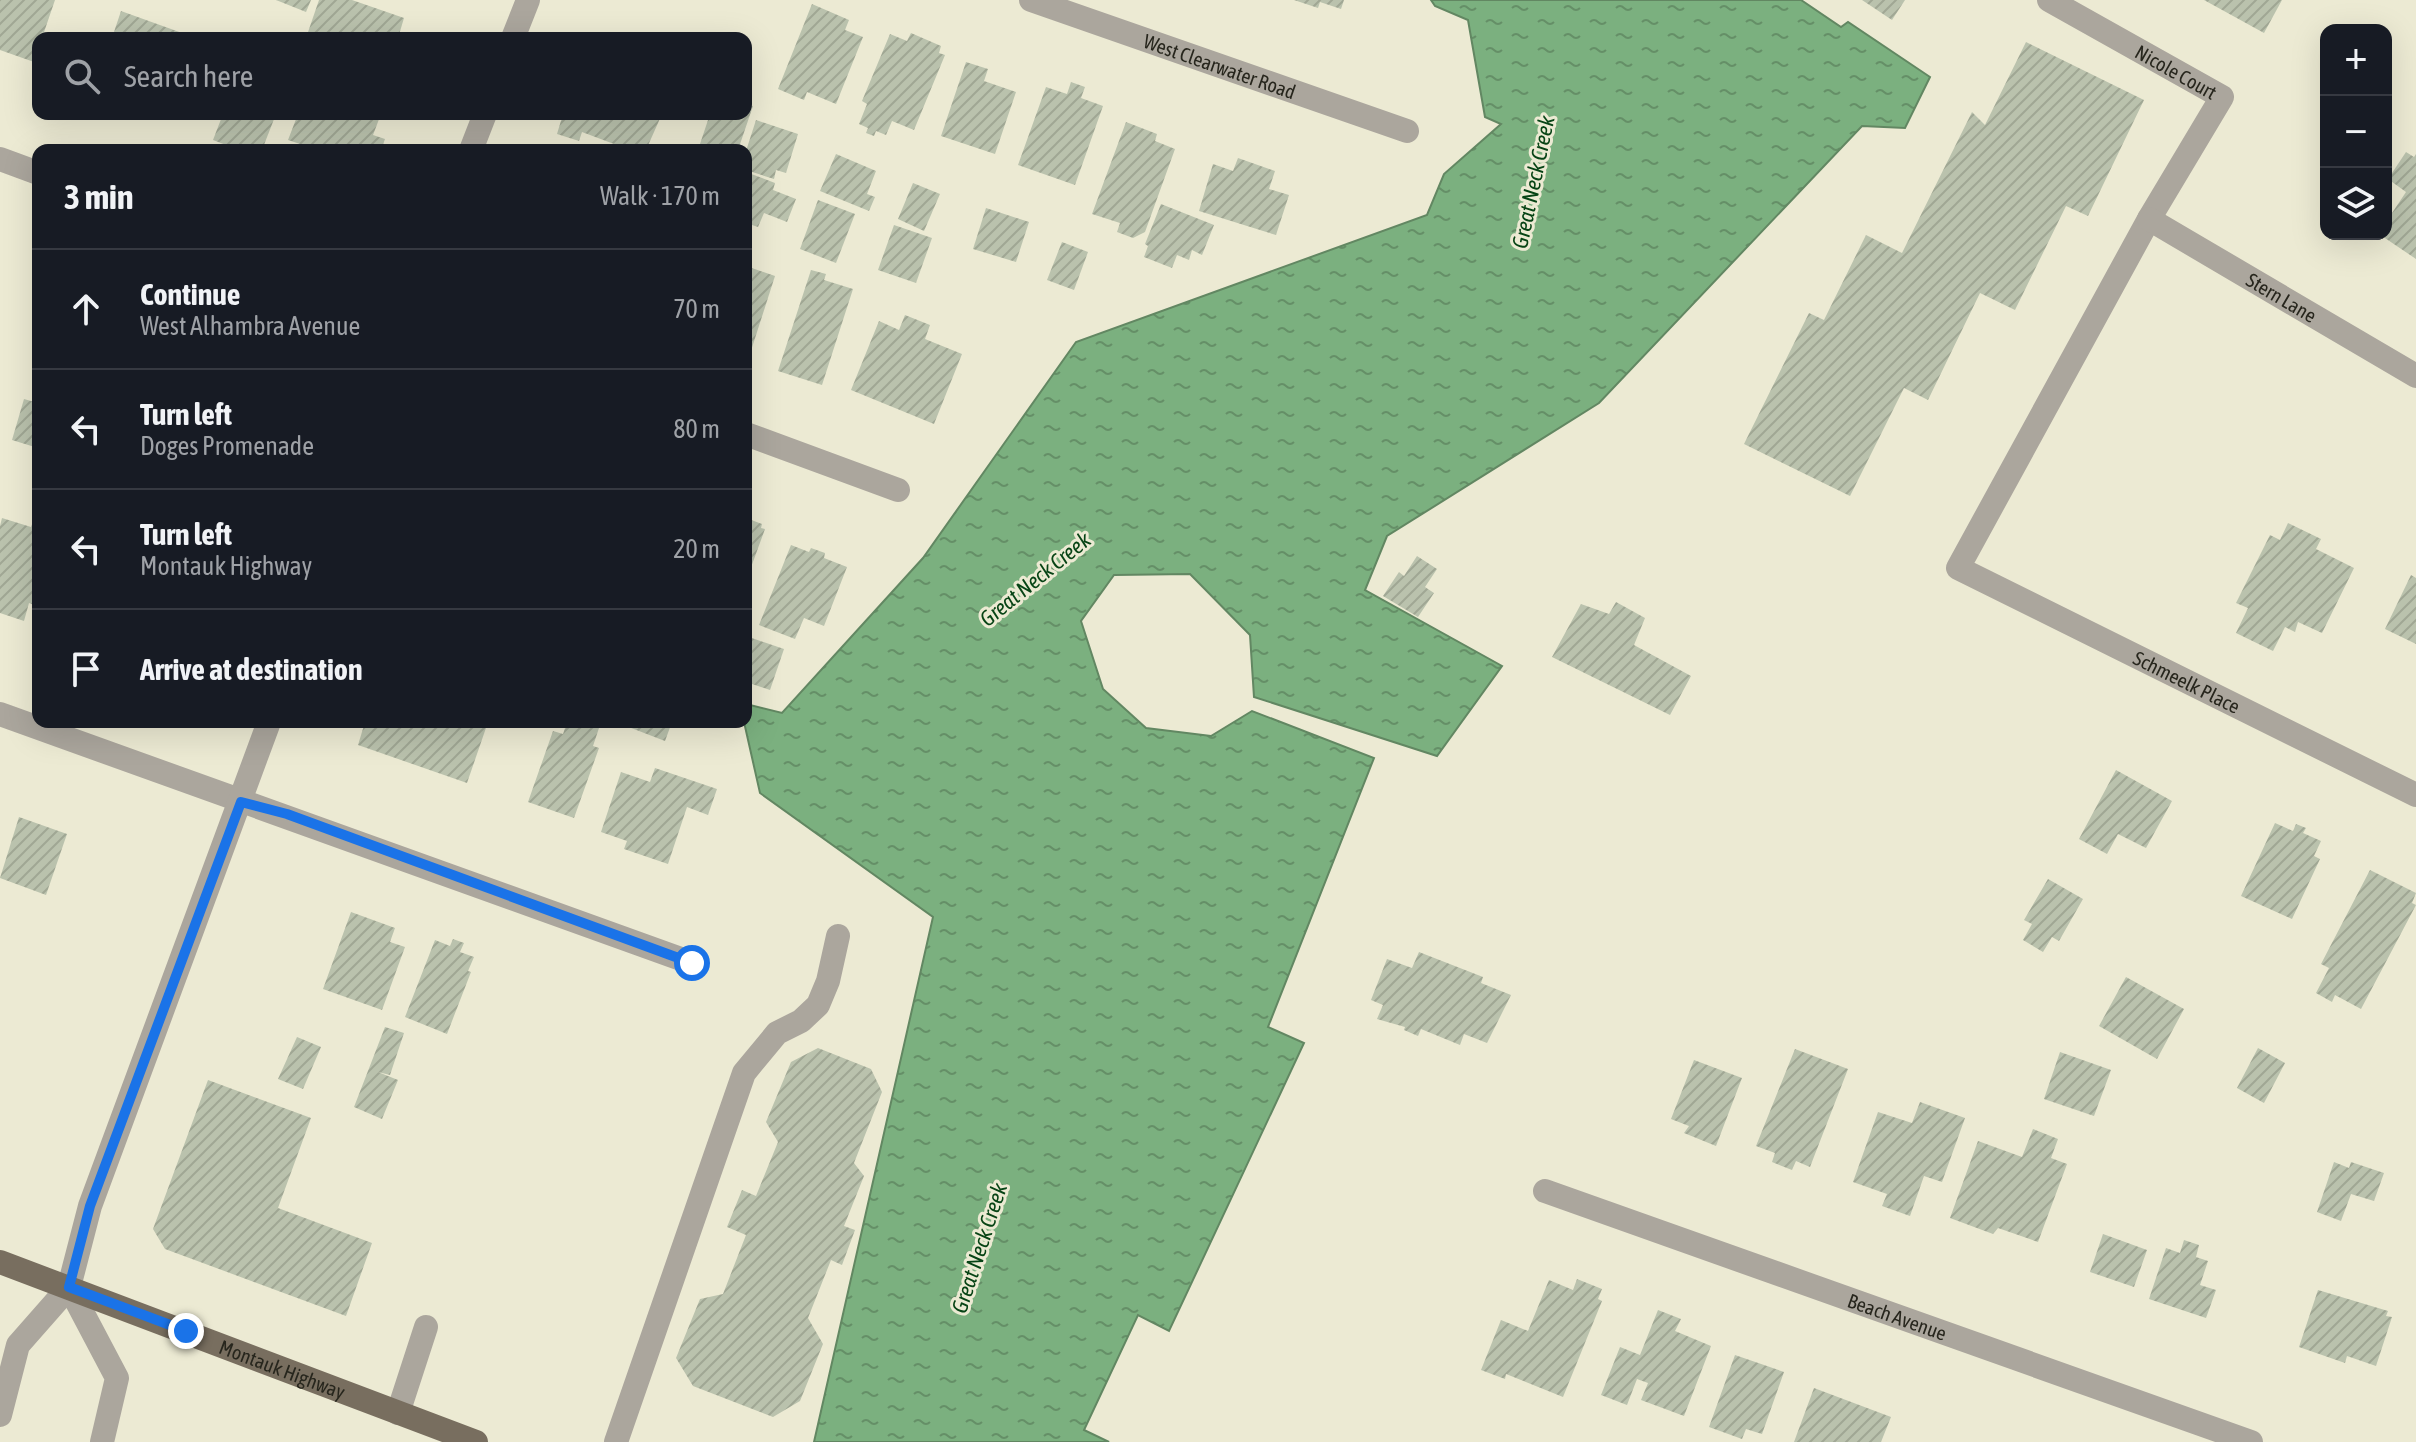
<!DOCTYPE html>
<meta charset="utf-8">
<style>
body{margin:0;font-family:"Asap Condensed",sans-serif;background:#20242c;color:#f1f3f6}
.controls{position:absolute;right:24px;top:24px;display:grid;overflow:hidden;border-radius:16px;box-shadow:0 8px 32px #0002}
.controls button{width:72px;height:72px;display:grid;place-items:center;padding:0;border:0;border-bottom:2px solid #363941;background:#171b24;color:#f1f3f6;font:40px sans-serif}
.stop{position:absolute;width:24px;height:24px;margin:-18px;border:6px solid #1a73e8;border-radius:50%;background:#fff}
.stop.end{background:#1a73e8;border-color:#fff;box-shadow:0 2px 8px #0008}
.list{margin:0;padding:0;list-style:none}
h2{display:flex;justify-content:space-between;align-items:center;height:104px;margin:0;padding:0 32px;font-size:34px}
h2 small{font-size:26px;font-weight:400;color:#9ea1a6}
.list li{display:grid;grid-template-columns:52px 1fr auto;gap:24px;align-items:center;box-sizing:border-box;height:120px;padding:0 32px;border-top:2px solid #363941}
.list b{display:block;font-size:30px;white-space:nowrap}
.list p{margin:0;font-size:26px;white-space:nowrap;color:#9ea1a6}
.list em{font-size:26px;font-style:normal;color:#9ea1a6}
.icon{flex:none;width:44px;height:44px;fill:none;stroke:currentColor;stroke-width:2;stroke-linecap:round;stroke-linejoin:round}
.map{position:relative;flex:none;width:2416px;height:1442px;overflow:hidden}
.search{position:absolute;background:#171b24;box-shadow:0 8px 32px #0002;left:32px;top:32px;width:720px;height:88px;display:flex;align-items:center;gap:20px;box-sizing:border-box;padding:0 28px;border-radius:16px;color:#9ea1a6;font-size:30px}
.panel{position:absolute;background:#171b24;box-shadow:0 8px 32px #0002;left:32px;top:144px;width:720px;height:584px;border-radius:16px}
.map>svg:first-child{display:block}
</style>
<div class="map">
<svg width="2416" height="1442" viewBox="0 0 2416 1442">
<defs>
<pattern id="water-ripples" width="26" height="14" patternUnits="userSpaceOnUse" patternTransform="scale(2)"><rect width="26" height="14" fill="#7bb07f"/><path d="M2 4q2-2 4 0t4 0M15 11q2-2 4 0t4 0" fill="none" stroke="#658f67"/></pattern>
<pattern id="building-hatch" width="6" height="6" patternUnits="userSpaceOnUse" patternTransform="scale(2)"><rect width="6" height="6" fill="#bac2ad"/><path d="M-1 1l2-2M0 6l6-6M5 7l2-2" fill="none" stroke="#a0a794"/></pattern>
</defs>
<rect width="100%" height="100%" fill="#ecead3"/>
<path fill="url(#water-ripples)" stroke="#628762" stroke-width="2" d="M1431 0H1801L1841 27 1848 22 1930 77 1905 128 1862 126 1599 403 1387 536 1365 590 1502 666 1437 756 1254 697 1250 635 1190 574 1114 575 1081 621 1103 689 1146 728 1211 736 1252 711 1374 758 1268 1027 1304 1043 1169 1331 1138 1315 1084 1430 1109 1442H814L933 917 760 793 744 722 746 704 782 713 923 558 1076 342 1427 215 1444 174 1501 124 1485 117 1468 20 1435 6Z"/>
<g fill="url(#building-hatch)">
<path d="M0 0H55L42 38H38L34 62 0 50Z"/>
<path d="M276 0H311L306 12Z"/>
<path d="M319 0H352L404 18 398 38H306Z"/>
<path d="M1294 0H1344L1341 9 1320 2 1318 8Z"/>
<path d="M1862 0H1905L1892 20Z"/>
<path d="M2204 0H2282L2264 33Z"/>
<path d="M812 4 849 20 845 30 863 37 836 104 807 92 804 100 778 89Z"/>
<path d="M121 11 196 38H112Z"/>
<path d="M911 33 941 46 939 53 945 55 914 130 892 121 886 135 876 131 874 136 866 133 868 128 859 124 867 104 862 101 890 34 907 41Z"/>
<path d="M2026 42 2144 100 2088 216 2066 206 2015 310 1980 293 1928 400 1904 388 1850 496 1744 444 1809 313 1824 320 1866 235 1902 253 1972 112 1985 125Z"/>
<path d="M966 62 988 69 984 81 1016 92 995 154 941 136Z"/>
<path d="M1071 82 1085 87 1081 98 1103 106 1075 185 1018 165 1046 87 1067 94Z"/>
<path d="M746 104 753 106 738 150H698L710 114H746Z"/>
<path d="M223 114H276L262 150H239L213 140Z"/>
<path d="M298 114H381L373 135 385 139 381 150H298L300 144 288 140Z"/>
<path d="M563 114H662L646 150H630L582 132 579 141 557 134Z"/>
<path d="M756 120 798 134 786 173 776 170 774 179 746 170V151Z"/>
<path d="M1126 122 1157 134 1155 141 1175 149 1145 232 1133 238 1117 232 1120 223 1092 214Z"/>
<path d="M2406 152 2414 157 2416 154V259L2379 234H2386V222L2406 192 2388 179Z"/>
<path d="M836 154 876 171 867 194 875 197 869 211 820 191Z"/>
<path d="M1238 158 1275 171 1269 189 1289 195 1276 235 1199 211 1213 164 1233 171Z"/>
<path d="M746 172 775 183 773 190 796 199 787 222 764 213 758 227 746 223Z"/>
<path d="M913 183 940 194 924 231 898 219Z"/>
<path d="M818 200 855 214 836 263 800 249Z"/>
<path d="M1161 204 1214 225 1202 255 1192 250 1189 260 1177 255 1172 268 1144 257 1148 246 1145 244Z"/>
<path d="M986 208 1029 222 1016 262 973 249Z"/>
<path d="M894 225 932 238 916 283 878 270Z"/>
<path d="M1062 242 1088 252 1074 290 1047 280Z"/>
<path d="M746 266 775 276 747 363H746Z"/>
<path d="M811 270 826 274 824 280 853 289 822 385 778 371Z"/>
<path d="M905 315 930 325 925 339 962 354 934 424 851 390 879 321 899 330Z"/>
<path d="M24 399 38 403V448L12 440Z"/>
<path d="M38 508V593L34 605 29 603 24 621 0 613V526L2 518 31 527Z"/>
<path d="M746 518 762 524 761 528 765 529 746 581Z"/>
<path d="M2288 523 2321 539 2316 549 2354 568 2322 633 2298 622 2295 632 2285 627 2273 651 2236 633 2248 608 2236 603 2270 535 2280 540Z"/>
<path d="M791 545 809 552 811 548 825 553 824 558 847 567 824 626 804 618 795 639 759 625Z"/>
<path d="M1417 556 1437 569 1425 587 1434 593 1418 617 1383 596 1399 572 1404 576Z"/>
<path d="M2411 575 2416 578V644L2385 629Z"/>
<path d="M1616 602 1645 618 1634 645 1691 676 1670 715 1552 657 1581 604 1609 614Z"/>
<path d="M746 636 784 649 770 690 746 682Z"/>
<path d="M365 722H479L487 725 467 783 358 745Z"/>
<path d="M567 722H601L593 746 599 748 574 818 528 802 553 731 563 734Z"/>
<path d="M627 722H672L665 741 626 726Z"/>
<path d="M655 768 717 789 708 815 687 807 668 864 624 849 627 841 601 832 621 772 650 782Z"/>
<path d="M2116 770 2172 801 2146 848 2118 834 2107 854 2079 839Z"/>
<path d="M19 817 67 834 46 895 0 878Z"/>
<path d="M2275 823 2293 831 2296 824 2306 828 2303 833 2321 841 2314 856 2320 859 2292 919 2241 896Z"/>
<path d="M2370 870 2416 893 2412 903 2416 905 2361 1009 2335 995 2332 1002 2316 993 2329 968 2321 964Z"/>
<path d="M2048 879 2083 899 2059 941 2052 937 2043 952 2023 940 2032 924 2024 920Z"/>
<path d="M351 912 395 928 390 942 405 947 382 1010 323 989Z"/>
<path d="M453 939 464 943 460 952 474 957 468 971 471 972 447 1034 405 1017 435 940 450 946Z"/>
<path d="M1419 952 1483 977 1481 983 1511 995 1487 1043 1464 1034 1460 1045 1421 1029 1418 1036 1404 1030 1405 1027 1377 1019 1383 1005 1371 1000 1387 959 1412 968Z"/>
<path d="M2126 977 2184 1009 2157 1059 2099 1026Z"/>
<path d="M385 1027 404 1033 390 1075 378 1072 398 1080 382 1119 354 1107Z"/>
<path d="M297 1037 321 1047 303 1089 278 1079Z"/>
<path d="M818 1048 871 1069 882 1092 854 1163 864 1176 844 1226 855 1230 842 1265 831 1260 808 1318 823 1344 800 1401 773 1417 693 1386 676 1358 700 1299 723 1294 746 1235 727 1227 742 1190 756 1196 778 1142 766 1122 791 1062Z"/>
<path d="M2258 1048 2285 1063 2264 1103 2237 1088Z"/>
<path d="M1795 1049 1848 1069 1810 1167 1796 1161 1792 1170 1772 1162 1775 1153 1756 1146Z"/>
<path d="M2060 1052 2111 1070 2094 1116 2044 1099Z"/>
<path d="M1694 1060 1742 1078 1716 1146 1684 1133 1689 1126 1671 1119Z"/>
<path d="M208 1080 311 1118 278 1208 372 1243 346 1316 165 1249 153 1229Z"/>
<path d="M1920 1102 1965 1118 1942 1182 1924 1176 1910 1216 1882 1206 1887 1194 1853 1182 1878 1112 1912 1123Z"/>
<path d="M2033 1129 2058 1139 2051 1158 2067 1164 2038 1242 1998 1228 1993 1234 1950 1218 1978 1141 2022 1157Z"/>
<path d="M2334 1162 2349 1168 2351 1162 2384 1173 2374 1201 2351 1194 2341 1221 2317 1212Z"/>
<path d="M2103 1234 2147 1250 2134 1287 2090 1272Z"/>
<path d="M2184 1240 2199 1245 2196 1257 2208 1261 2200 1285 2216 1290 2206 1318 2149 1299 2166 1248 2180 1253Z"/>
<path d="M1577 1279 1602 1289 1598 1299 1602 1301 1563 1397 1506 1374 1505 1379 1481 1370 1501 1320 1528 1331 1549 1280 1573 1290Z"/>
<path d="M2318 1290 2388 1311 2386 1316 2392 1317 2376 1366 2347 1356 2345 1363 2299 1347Z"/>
<path d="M1658 1310 1681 1319 1675 1331 1711 1346 1684 1416 1641 1400 1648 1383 1637 1379 1627 1405 1601 1395 1620 1347 1640 1355Z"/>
<path d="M1735 1355 1784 1372 1762 1434 1746 1429 1742 1439 1709 1427Z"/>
<path d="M1814 1388 1891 1417 1881 1442H1794Z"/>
</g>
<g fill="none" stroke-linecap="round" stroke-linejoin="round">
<g stroke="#aba69d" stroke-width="24">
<path d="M398 1413 426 1327"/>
<path d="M616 1442 744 1073 777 1033 801 1021 818 1005 828 981 838 936"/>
</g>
<g stroke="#aba69d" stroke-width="24">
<path id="s1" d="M1031 0 1407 131"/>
<path id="s2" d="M2049 0 2222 97 2149 219 1958 568 2416 795"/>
<path d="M513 38 528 0"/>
<path d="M471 150 485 114"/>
<path d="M0 159 38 173"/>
<path id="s3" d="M2149 219 2416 376"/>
<path d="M746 434 898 490"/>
<path d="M0 714 692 963"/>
<path id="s4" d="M1545 1191 2251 1442"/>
<path d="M69 1287 117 1378 102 1442"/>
<path d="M0 1415 18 1345 69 1287 90 1206 269 722"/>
</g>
<path stroke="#786e5f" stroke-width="24" id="s5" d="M0 1262 476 1442"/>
</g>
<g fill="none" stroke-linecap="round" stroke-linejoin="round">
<path stroke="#1a73e8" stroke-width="10" d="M186 1331 69 1287 90 1206 241 802 287 814 692 963"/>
</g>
<g text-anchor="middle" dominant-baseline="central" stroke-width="6" stroke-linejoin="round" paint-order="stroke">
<g font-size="20" fill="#27261d" stroke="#ecead3">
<text stroke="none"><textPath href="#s1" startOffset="200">West Clearwater Road</textPath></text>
<text stroke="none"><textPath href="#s2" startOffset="146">Nicole Court</textPath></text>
<text stroke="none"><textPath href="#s3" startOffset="154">Stern Lane</textPath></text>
<text stroke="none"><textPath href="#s2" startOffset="994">Schmeelk Place</textPath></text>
<text stroke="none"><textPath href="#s4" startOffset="374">Beach Avenue</textPath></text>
<text stroke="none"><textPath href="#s5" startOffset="302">Montauk Highway</textPath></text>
</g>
<g font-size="22" font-style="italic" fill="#074415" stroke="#ecead3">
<text transform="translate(1533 182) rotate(-78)">Great Neck Creek</text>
<text transform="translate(1035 579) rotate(-39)">Great Neck Creek</text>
<text transform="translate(979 1248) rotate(-72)">Great Neck Creek</text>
</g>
</g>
</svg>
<div class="controls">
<button>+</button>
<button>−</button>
<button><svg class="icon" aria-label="layers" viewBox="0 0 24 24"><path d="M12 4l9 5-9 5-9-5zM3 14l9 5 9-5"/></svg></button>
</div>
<div class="stop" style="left:692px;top:963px"></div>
<div class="stop end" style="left:186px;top:1331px"></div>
<div class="search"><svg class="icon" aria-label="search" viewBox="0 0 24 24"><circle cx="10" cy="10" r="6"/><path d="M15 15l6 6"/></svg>Search here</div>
<section class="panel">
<h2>3 min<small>Walk · 170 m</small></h2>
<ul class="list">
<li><svg class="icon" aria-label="ahead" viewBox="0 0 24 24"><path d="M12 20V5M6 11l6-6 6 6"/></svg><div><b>Continue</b><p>West Alhambra Avenue</p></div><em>70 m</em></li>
<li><svg class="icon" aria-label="left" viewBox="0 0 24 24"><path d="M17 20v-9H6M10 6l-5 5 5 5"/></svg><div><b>Turn left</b><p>Doges Promenade</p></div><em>80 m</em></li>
<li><svg class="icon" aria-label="left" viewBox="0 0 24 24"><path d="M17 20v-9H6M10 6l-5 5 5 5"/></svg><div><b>Turn left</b><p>Montauk Highway</p></div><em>20 m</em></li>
<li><svg class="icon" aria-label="arrive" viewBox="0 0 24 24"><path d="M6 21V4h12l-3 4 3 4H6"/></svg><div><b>Arrive at destination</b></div></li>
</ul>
</section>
</div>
